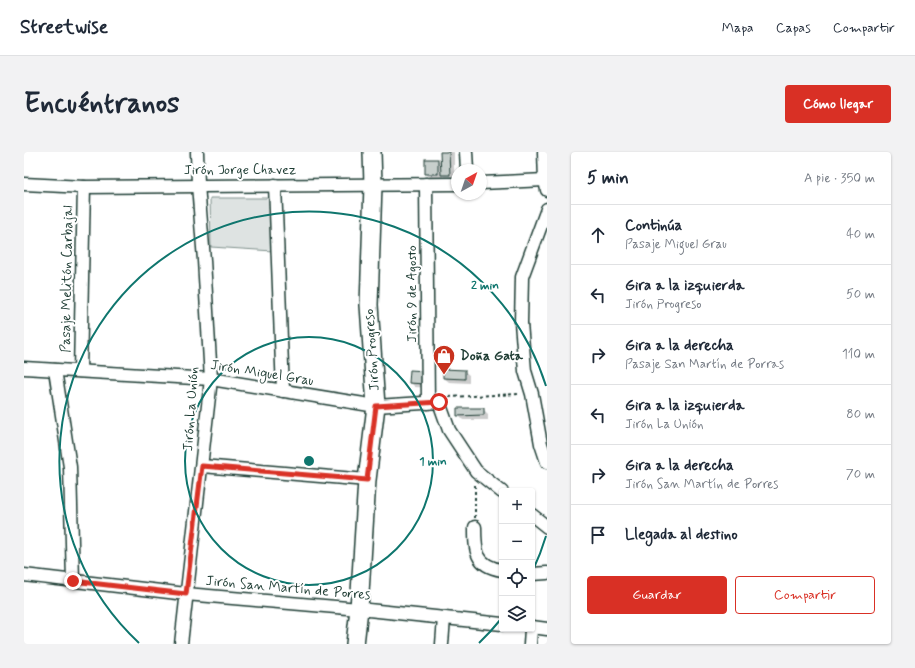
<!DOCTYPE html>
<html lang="es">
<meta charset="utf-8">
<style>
body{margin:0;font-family:Mynerve,sans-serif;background:#f2f2f3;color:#1f2937}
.controls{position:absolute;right:12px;bottom:12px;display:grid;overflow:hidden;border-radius:4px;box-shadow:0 1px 3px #0004}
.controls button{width:36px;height:36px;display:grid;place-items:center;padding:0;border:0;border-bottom:1px solid #e0e1e3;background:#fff;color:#1f2937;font:20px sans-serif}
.compass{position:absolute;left:427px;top:12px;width:36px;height:36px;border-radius:50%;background:#fff;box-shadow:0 1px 3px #0004;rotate:40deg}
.stop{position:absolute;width:12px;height:12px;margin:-9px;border:3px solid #d93025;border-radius:50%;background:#fff}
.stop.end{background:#d93025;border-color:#fff;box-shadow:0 1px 4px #0008}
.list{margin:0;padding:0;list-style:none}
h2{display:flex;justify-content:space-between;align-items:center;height:52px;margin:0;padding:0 16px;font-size:17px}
h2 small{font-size:13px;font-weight:400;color:#747a83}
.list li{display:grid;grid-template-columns:26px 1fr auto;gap:12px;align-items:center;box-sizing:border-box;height:60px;padding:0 16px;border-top:1px solid #e0e1e3}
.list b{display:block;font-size:15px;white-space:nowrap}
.list p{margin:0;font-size:13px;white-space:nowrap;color:#747a83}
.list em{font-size:13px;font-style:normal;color:#747a83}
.actions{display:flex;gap:8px;padding:12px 16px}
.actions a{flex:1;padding:9px 0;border:1px solid #d93025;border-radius:4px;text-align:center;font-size:14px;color:#d93025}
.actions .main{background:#d93025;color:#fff}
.icon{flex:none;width:22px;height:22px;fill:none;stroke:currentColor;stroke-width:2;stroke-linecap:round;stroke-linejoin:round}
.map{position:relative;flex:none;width:523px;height:492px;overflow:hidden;border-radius:4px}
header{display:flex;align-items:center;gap:24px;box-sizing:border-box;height:56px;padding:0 20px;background:#fff;border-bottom:1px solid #e0e1e3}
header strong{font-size:19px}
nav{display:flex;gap:22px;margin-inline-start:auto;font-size:14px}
.intro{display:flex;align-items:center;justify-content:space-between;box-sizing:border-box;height:96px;padding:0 24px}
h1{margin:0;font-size:28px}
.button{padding:10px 18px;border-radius:4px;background:#d93025;color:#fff;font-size:14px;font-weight:700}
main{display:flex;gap:24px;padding:0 24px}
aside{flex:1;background:#fff;border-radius:4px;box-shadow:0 1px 3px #0004}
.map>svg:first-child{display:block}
</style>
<header>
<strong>Streetwise</strong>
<nav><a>Mapa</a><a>Capas</a><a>Compartir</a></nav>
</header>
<div class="intro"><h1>Encuéntranos</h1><a class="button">Cómo llegar</a></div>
<main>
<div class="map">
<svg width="523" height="492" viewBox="0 0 523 492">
<rect width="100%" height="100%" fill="#fff"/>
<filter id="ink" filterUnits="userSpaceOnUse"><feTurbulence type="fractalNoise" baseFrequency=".025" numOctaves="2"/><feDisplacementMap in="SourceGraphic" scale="8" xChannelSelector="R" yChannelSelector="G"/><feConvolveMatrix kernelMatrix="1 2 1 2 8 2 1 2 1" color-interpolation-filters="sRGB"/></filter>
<g filter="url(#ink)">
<path fill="#dee3e2" stroke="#7e908b" d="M186 46H246L249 99 187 95Z"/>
<g fill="#0003">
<path d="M417 0H430V28H422L419 24V27L407 26 402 22 414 8 417 11Z"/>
<path d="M440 219 445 223V231L425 230 420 226Z"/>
<path d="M402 220 406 236 391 235 386 230Z"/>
<path d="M459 257 464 262V268H439L434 263Z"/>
</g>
<g fill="#c7cfcc" stroke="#1f3d34">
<path d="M416 0H425L426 23H417Z"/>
<rect x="401" y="7" width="13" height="15"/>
<path d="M419 217 441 218V227L419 226Z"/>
<path d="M386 218 402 219 401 232 385 231Z"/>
<path d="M433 256H460V263L433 264Z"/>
</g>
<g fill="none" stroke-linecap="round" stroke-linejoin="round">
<g stroke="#1f3d34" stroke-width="15">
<g id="street">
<path d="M442 0 443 18"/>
<path d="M520 0 521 28 523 38"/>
<path d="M457 31 521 28"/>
<path d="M0 32 60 35 433 32"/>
<path d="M402 32 404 251"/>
<path d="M251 33 259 239"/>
<path d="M523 57 498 125 497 171 501 219 508 242 517 292 523 310"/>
<path d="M0 216 187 227 352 254 415 250 425 278 452 319 478 340"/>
<path d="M31 218 46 315 49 429"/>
<path d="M56 219 60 35"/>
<path d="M178 314 343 328"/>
<path d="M508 363 523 375"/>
<path d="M451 375C451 398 451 414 478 418"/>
<path d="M508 422 523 421"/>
<path d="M0 423 162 442 335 457 478 472"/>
<path d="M508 475 523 477"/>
<path d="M157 492 187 227 180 108 174 33 173 0"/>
<path d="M418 492 420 466"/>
<path d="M506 492 507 477"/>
</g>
</g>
<g stroke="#1f3d34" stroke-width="20">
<path id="secondary" d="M331 492 335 457 343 328 352 254 345 153 349 33 348 0"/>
</g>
<g stroke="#1f3d34" stroke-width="2" stroke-dasharray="3 3" stroke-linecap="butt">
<path d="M425 245 496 242"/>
<path d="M451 366V332"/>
</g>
<use href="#street" stroke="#fff" stroke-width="12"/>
<use href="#secondary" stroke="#fff" stroke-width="17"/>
</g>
</g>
<g fill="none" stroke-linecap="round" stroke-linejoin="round" filter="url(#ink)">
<path stroke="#d93025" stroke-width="5" d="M49 429 162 442 178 314 343 328 352 254 415 250"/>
</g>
<g fill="none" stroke="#0f766e" stroke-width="2">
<circle cx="285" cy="309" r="124"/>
<path d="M522 384A249 249 0 0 1 509 418M477 467A249 249 0 0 1 455 491M115 491A249 249 0 1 1 522 234"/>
</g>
<defs>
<g id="shop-pin" transform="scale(1.15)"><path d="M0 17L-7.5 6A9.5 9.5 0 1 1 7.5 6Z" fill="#c8321e" stroke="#fff"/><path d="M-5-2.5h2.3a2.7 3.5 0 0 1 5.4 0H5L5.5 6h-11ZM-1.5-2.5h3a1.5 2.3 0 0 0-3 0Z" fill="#fff"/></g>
</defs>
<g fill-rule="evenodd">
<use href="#shop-pin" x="420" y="204"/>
</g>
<g text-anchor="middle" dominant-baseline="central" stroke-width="4" stroke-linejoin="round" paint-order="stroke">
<g font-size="14" fill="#1f3d34" stroke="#fff">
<text x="216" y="18">Jirón Jorge Chavez</text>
<text transform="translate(43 127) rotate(-89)">Pasaje Melitón Carbajal</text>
<text transform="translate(388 142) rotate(-90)">Jirón 9 de Agosto</text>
<text transform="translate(348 198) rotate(-94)">Jirón Progreso</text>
<text transform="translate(238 221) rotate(9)">Jirón Miguel Grau</text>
<text transform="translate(167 257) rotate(-86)">Jirón La Unión</text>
<text transform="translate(264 436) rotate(5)">Jirón San Martín de Porres</text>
</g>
<g font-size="14" font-weight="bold" fill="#1f3d34" stroke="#fff" text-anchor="start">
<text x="436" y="204">Doña Gata</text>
</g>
</g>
<circle cx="285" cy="309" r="6" fill="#0f766e" stroke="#fff" stroke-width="2"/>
<g font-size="12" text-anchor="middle" font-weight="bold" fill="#0f766e" stroke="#fff" stroke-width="4" stroke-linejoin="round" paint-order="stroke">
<text x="461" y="137">2 min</text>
<text x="409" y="313">1 min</text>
</g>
</svg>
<div class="controls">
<button>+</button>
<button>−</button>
<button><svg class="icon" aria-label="locate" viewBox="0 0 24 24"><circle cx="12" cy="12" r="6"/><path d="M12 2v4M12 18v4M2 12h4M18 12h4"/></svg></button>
<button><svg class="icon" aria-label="layers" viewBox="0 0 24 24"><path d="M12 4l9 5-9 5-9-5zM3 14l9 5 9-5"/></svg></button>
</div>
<svg class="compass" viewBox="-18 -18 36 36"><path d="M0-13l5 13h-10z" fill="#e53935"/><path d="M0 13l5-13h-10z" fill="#747a83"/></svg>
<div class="stop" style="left:415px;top:250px"></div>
<div class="stop end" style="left:49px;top:429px"></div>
</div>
<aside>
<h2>5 min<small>A pie · 350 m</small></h2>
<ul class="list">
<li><svg class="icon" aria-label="ahead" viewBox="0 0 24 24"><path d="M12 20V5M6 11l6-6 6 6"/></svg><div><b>Continúa</b><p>Pasaje Miguel Grau</p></div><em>40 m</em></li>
<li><svg class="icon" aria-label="left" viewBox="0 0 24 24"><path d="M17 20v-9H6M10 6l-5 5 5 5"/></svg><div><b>Gira a la izquierda</b><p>Jirón Progreso</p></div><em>50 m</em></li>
<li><svg class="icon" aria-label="right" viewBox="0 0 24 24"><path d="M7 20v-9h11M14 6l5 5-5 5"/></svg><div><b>Gira a la derecha</b><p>Pasaje San Martín de Porras</p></div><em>110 m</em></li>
<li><svg class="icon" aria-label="left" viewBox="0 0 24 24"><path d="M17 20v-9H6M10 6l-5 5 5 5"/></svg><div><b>Gira a la izquierda</b><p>Jirón La Unión</p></div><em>80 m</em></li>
<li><svg class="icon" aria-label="right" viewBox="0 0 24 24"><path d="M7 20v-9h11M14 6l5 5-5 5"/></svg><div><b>Gira a la derecha</b><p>Jirón San Martín de Porres</p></div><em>70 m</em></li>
<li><svg class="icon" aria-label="arrive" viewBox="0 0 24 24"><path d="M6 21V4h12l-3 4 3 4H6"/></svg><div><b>Llegada al destino</b></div></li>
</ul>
<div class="actions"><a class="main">Guardar</a><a>Compartir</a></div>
</aside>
</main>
